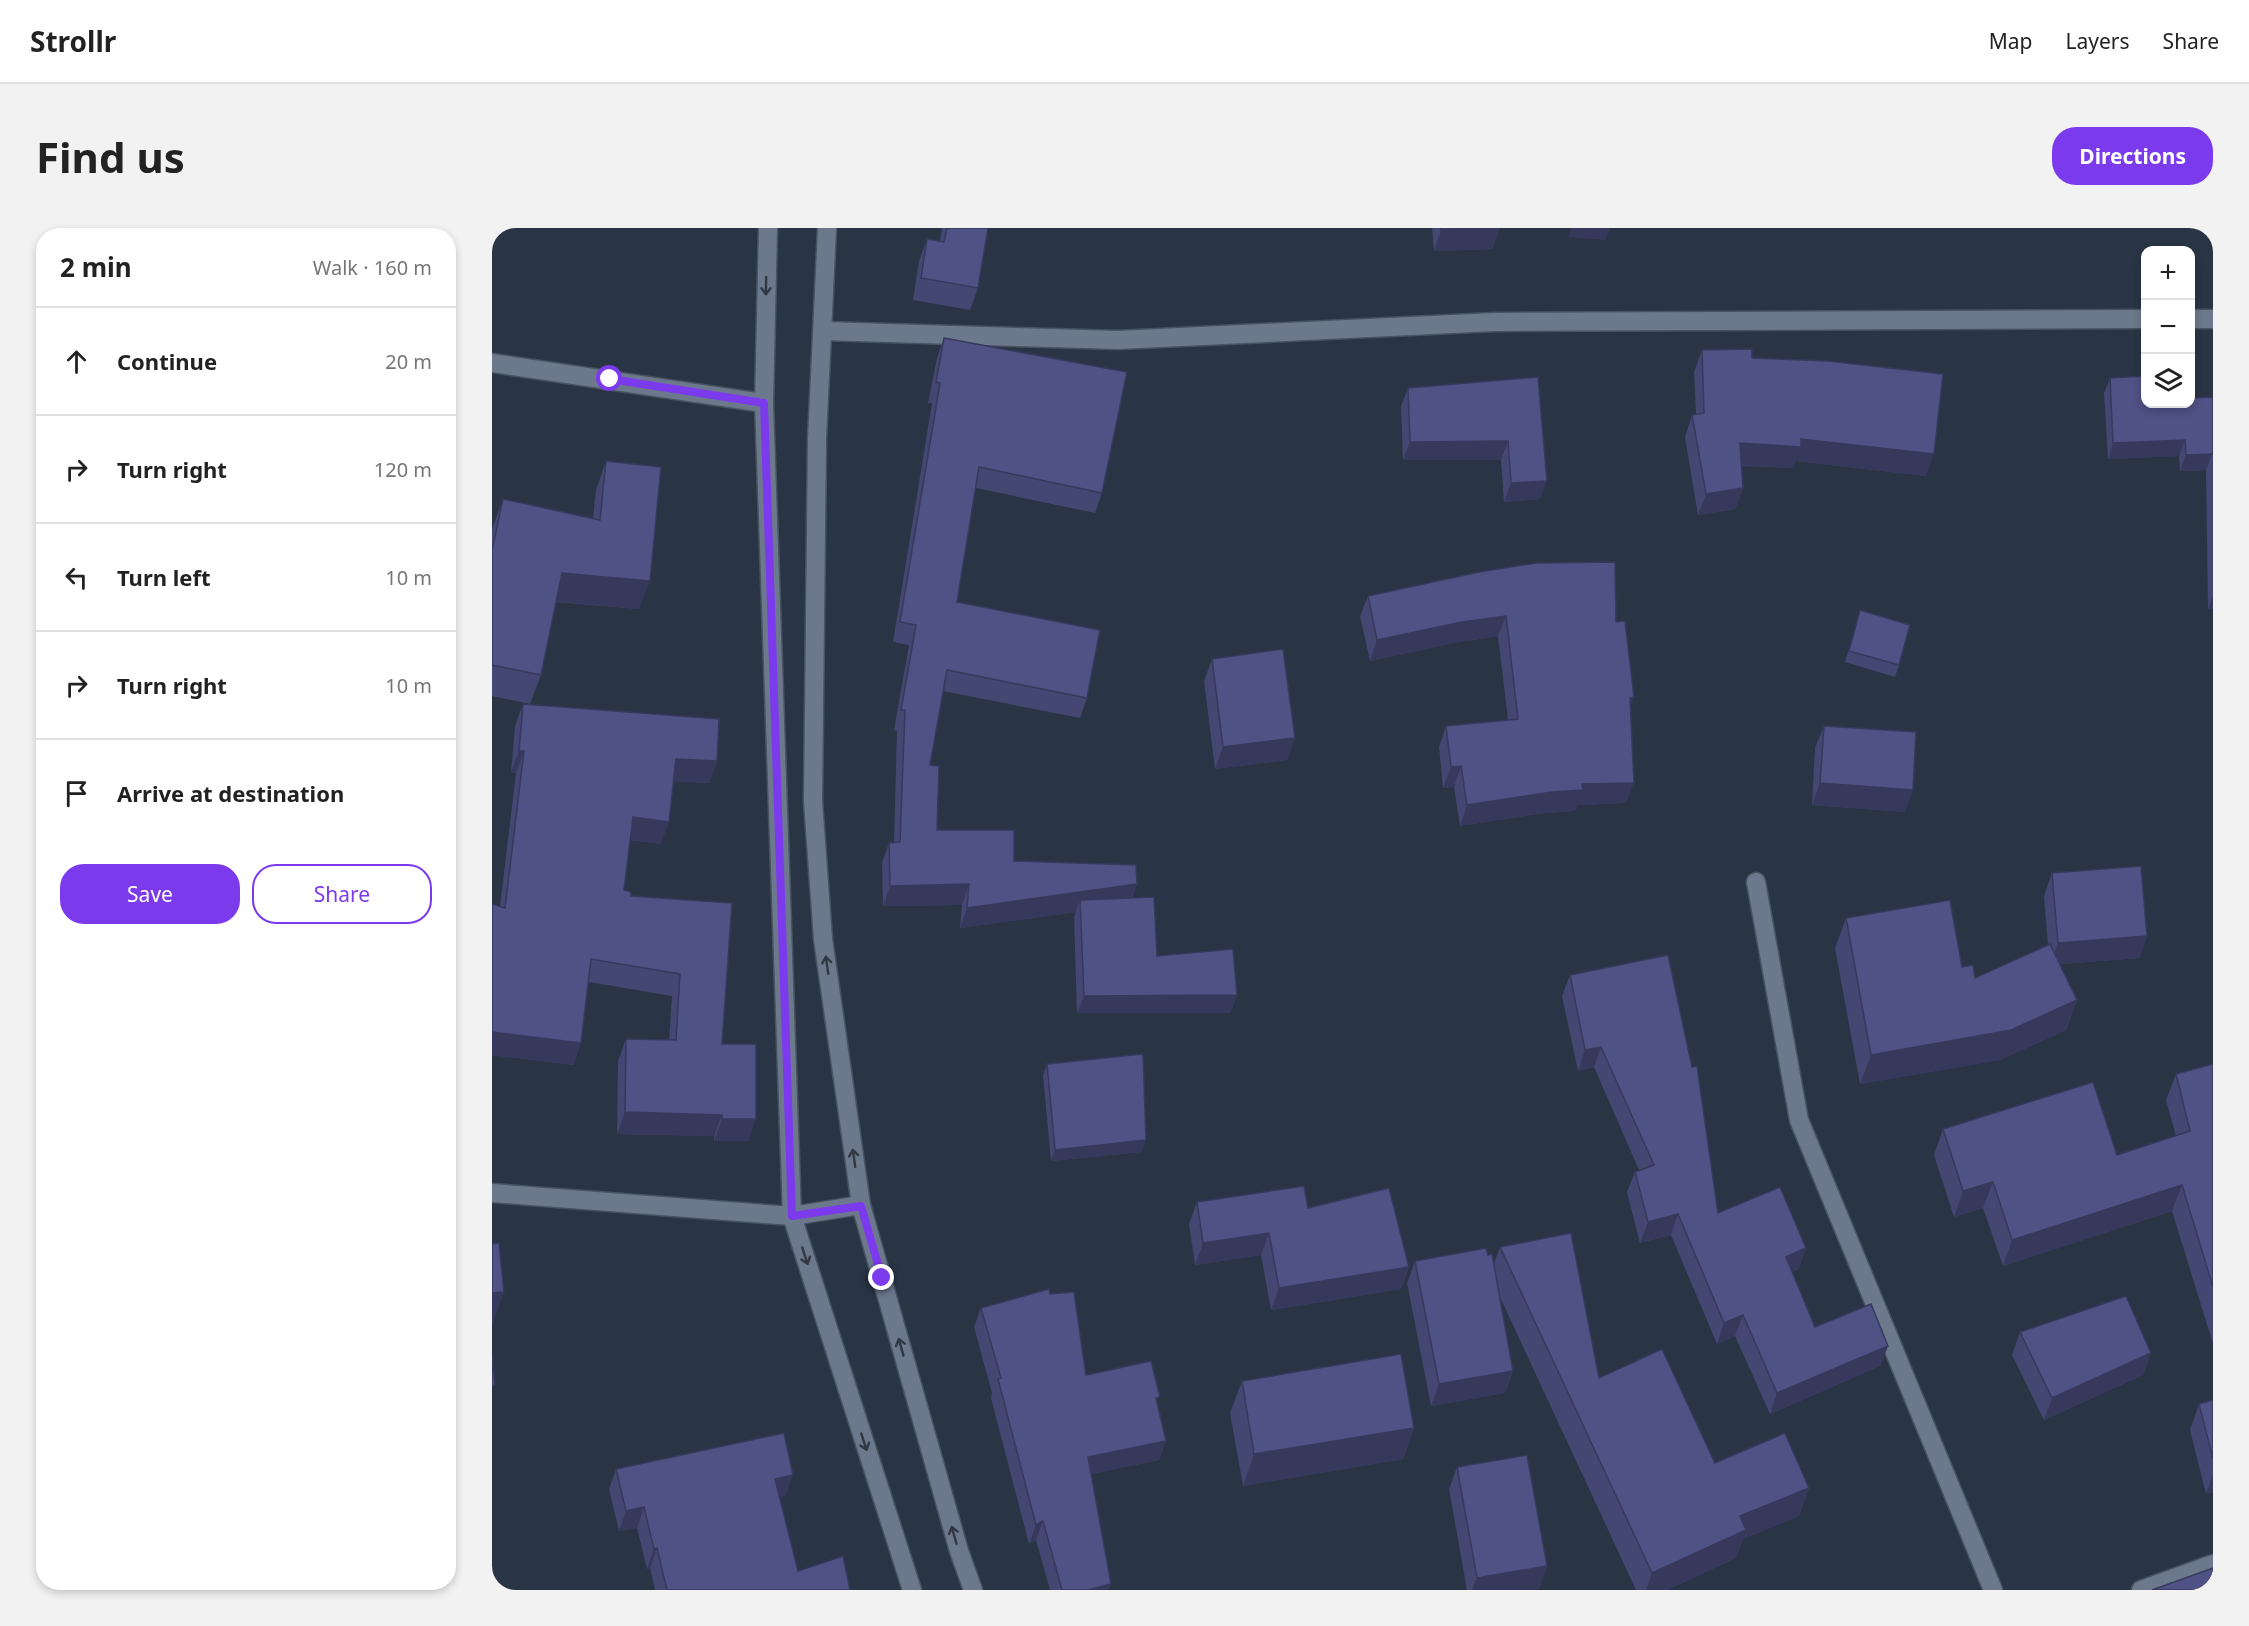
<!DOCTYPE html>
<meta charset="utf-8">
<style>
body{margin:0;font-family:"Noto Sans",sans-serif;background:#f2f2f2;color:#222}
.controls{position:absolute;right:18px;top:18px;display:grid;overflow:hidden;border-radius:12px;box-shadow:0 3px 9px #0003}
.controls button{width:54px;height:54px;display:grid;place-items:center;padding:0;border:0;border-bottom:2px solid #e0e0e0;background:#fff;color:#222;font:30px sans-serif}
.stop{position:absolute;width:18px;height:18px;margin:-14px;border:4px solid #7c3aed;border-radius:50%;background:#fff}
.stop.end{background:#7c3aed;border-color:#fff;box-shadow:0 2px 6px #0008}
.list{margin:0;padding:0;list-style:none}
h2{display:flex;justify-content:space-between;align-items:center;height:78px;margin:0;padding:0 24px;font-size:26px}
h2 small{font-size:20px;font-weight:400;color:#767676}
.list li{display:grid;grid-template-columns:39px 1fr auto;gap:18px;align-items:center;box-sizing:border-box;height:108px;padding:0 24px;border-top:2px solid #e0e0e0}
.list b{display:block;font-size:22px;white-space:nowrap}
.list em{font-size:20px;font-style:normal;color:#767676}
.actions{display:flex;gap:12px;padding:18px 24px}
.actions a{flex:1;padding:14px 0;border:2px solid #7c3aed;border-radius:24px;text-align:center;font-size:21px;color:#7c3aed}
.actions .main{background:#7c3aed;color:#fff}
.icon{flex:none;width:33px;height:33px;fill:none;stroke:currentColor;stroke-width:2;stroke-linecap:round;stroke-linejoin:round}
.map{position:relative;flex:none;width:1721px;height:1362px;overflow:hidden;border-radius:24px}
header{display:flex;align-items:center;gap:36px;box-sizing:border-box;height:84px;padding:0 30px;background:#fff;border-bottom:2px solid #e0e0e0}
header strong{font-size:28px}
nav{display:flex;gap:33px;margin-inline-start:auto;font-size:21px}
.intro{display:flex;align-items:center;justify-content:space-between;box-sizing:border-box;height:144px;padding:0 36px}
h1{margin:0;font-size:42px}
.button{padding:15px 27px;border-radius:24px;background:#7c3aed;color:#fff;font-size:21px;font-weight:700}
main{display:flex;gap:36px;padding:0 36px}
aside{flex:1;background:#fff;border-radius:24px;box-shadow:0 3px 9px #0003}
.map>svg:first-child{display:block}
</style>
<header>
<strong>Strollr</strong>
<nav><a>Map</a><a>Layers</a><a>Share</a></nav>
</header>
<div class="intro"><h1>Find us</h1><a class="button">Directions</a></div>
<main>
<aside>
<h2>2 min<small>Walk · 160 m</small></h2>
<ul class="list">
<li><svg class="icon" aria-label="ahead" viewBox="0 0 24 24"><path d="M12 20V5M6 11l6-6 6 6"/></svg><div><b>Continue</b></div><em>20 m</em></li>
<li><svg class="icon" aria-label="right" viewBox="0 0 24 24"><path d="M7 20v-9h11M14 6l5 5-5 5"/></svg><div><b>Turn right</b></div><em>120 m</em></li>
<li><svg class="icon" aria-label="left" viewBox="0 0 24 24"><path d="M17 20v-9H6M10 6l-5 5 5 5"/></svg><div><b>Turn left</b></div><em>10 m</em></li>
<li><svg class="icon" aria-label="right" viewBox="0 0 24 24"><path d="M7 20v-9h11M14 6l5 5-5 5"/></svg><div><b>Turn right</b></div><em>10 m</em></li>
<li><svg class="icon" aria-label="arrive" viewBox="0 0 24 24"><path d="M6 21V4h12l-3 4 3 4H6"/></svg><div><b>Arrive at destination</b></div></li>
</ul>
<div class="actions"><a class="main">Save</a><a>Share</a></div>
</aside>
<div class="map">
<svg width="1721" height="1362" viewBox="0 0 1721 1362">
<rect width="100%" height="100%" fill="#293445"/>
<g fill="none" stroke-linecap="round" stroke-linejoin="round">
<g stroke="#485260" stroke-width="21">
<g id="street">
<path d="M1698 91H1721"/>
<path d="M331 103 626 112 1002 94 1654 91"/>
<path d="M0 135 272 175"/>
<path d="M1264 654 1307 892 1501 1362"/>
<path d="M0 965 300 988 369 977"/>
<path d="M1649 1362 1721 1336"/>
</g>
</g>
<g stroke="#485260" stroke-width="21">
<g id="secondary">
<path d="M276 0 272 175 300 988 420 1362"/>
<path d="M335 0 325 211 321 573 331 711 369 977 467 1323 481 1362"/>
</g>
</g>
<use href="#street" stroke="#6c798d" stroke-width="18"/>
<use href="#secondary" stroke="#6c798d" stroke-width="18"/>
</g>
<g fill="#444772">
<path d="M450 0H496L486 60 478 82 421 72 427 33 435 11 448 13Z"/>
<path d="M940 0H1008L1000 21 942 23Z"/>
<path d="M452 110 610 265 603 285 484 260 465 374 595 470 588 490 451 463 438 537 445 602 522 633 645 656 640 670 665 728 745 767 738 785H585L582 689 584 684 468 700 470 677 391 678 390 635 397 615H402L405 503 402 502 417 417 401 414 440 175H436L445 130Z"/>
<path d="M1210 122 1260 130 1434 248 1304 233 1301 240 1250 238 1251 260 1243 281 1206 287 1193 209 1200 187 1204 186 1202 144Z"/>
<path d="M1046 149 1048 271 1012 274 1009 232H911L909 178 916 160Z"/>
<path d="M1618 150 1653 176 1721 169V381H1716L1714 244V242L1688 243 1687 228 1616 231 1612 165Z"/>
<path d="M114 233 147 381 64 374 49 447 38 476 0 468V301L11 271 101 290 104 262Z"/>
<path d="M876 368 1124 394 1138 479 1134 575 1085 577 1083 583 1052 585 968 598 962 559 951 560 947 519 954 498 1016 492 1006 408 962 415 878 433 868 388Z"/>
<path d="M1368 382 1407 437 1403 449 1353 434Z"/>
<path d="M720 431 803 510 795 532 723 541 712 453Z"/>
<path d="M31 476 225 533 217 555 182 553 169 616 138 612 132 662 139 668 240 675 230 816 256 913H222V908L125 906 126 833 134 811 177 812 180 768 97 754 82 837 0 827V676L8 678 24 545 19 544 23 498Z"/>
<path d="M1332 498 1413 584 1320 577 1323 520Z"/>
<path d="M1560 645 1655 708 1647 730 1568 736 1585 772 1574 802 1508 832 1368 856 1343 720 1354 690 1470 739 1483 750 1556 717 1552 668Z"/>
<path d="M1078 747 1226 985 1307 1041 1300 1044 1323 1099 1396 1118 1388 1138 1278 1186 1243 1108 1225 1116 1179 1007 1148 1015 1135 964 1143 944 1147 942 1102 839 1086 843 1070 768Z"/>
<path d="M555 836 654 912 649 924 559 933 551 847Z"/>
<path d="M1721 836V1116L1680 983 1511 1038 1491 980 1462 989 1442 927 1451 901 1625 927 1684 908 1674 872 1684 846Z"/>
<path d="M705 974 816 980 917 1039 909 1061 779 1082 769 1027 703 1037 697 996Z"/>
<path d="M1008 1019 1107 1150 1223 1235 1317 1260 1307 1288 1251 1311 1244 1330 1175 1362H1144L1008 1069 1021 1143 1013 1165 939 1178 915 1055 923 1033 996 1027 1002 1035Z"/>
<path d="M558 1066 594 1147 666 1177 674 1213 667 1232 599 1246 616 1362H558L544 1312 537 1316 499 1170 500 1165 482 1099 489 1080Z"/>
<path d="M1528 1104 1659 1125 1651 1147 1552 1192 1520 1127Z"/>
<path d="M750 1153 922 1200 911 1231 751 1258 738 1185Z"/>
<path d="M1721 1172V1264L1714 1266 1698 1202 1707 1176Z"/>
<path d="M965 1239 1055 1338 1047 1361 1038 1362H975L957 1261Z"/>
<path d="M124 1241 294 1267 287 1269 306 1343 358 1362H163L158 1340 155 1341 145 1300 127 1303 117 1261Z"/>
</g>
<g fill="#37395c">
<path d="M1008 0 1000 21 942 23 949 2Z"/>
<path d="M1079 0H1118L1113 12 1076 9Z"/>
<path d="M1309 211 1442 226 1434 248 1304 233 1301 240 1240 237 1248 215Z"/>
<path d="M1693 212 1687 228 1616 231 1621 215Z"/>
<path d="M1016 213 1009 232H911L918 214Z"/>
<path d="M1720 226 1714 242 1688 243 1694 227Z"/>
<path d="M1055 253 1048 271 1012 274 1019 255Z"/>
<path d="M1251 260 1243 281 1206 287 1214 266Z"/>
<path d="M70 345 158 353 147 381 60 373Z"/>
<path d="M1721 368V381H1716Z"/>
<path d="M1014 388 1006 408 962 415 878 433 885 412 970 394Z"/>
<path d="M1142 469 1134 490 1138 470Z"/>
<path d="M803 510 795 532 723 541 731 519Z"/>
<path d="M27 523H32L24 545 19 544Z"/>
<path d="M184 531 225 533 217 555 176 553Z"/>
<path d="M969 538 962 559 951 560 959 539Z"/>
<path d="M1142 555 1134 575 1085 577 1083 583 1052 585 968 598 975 577 1090 556Z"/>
<path d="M1328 555 1421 562 1413 584 1320 577Z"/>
<path d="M141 589 177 594 169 616 133 611Z"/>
<path d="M477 656 470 677 391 678 398 658Z"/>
<path d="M645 656 637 676 588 672 584 684 468 700 475 680Z"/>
<path d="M1655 708 1647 730 1558 737 1566 715Z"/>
<path d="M745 767 738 785H585L592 768Z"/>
<path d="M1585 772 1574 802 1508 832 1368 856 1379 827Z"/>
<path d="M0 804 89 815 82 837 0 827Z"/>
<path d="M1109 819 1102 839 1086 843 1093 822Z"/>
<path d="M133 884 230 887 222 908 125 906Z"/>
<path d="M230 891H264L256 913H222Z"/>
<path d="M654 912 649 924 559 933 563 922Z"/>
<path d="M1501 954 1491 980 1462 989 1471 963Z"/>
<path d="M1690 957 1680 983 1511 1038 1520 1012Z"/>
<path d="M1186 986 1179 1007 1148 1015 1156 994Z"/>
<path d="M777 1005 769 1027 703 1037 711 1015Z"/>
<path d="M1314 1020 1307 1041 1287 1050 1294 1029Z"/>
<path d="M917 1039 909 1061 779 1082 787 1060Z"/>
<path d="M12 1064 1 1095H0V1065Z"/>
<path d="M1251 1087 1243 1108 1225 1116 1232 1095Z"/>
<path d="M1396 1118 1388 1138 1278 1186 1285 1165Z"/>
<path d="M1659 1125 1651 1147 1552 1192 1560 1170Z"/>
<path d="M1021 1143 1013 1165 939 1178 947 1156Z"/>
<path d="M922 1200 911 1231 751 1258 762 1226Z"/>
<path d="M674 1213 667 1232 589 1248 596 1229Z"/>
<path d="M1721 1246V1264L1714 1266Z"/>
<path d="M301 1247 294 1267 275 1271 283 1251Z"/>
<path d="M1317 1260 1307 1288 1251 1311 1244 1330 1175 1362H1154L1160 1345 1248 1288Z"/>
<path d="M152 1279 145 1300 127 1303 134 1283Z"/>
<path d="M551 1293 544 1312 537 1316 544 1297Z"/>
<path d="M165 1320 158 1340 155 1341 162 1321Z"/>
<path d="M1055 1338 1047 1361 1038 1362H980L985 1350Z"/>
<path d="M619 1356 616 1362H596Z"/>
</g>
<g fill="#4f5284" stroke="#37395c" stroke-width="1.5">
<path d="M455 0H496L486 60 429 50 435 11 452 14Z"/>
<path d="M949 0H1008L949 2Z"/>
<path d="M452 110 635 144 610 265 487 239 465 374 608 402 595 470 455 442 438 537 447 538 445 602H522V633L644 637 645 656 475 680 477 656 398 658 397 615 408 614 413 482H409L424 397 408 394 448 155 444 154Z"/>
<path d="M1260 121V130L1336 133 1451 146 1442 226 1309 211V219L1248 215 1251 260 1214 266 1200 187 1212 185 1210 122Z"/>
<path d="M1653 148V176H1698V170L1721 169V224L1720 226 1694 227 1693 212 1621 215 1618 150Z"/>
<path d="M1046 149 1055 253 1019 255 1016 213 918 214 916 160Z"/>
<path d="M114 233 169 239 158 353 70 345 49 447 0 437V322L11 271 108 292Z"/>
<path d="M1123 334 1124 394 1133 393 1142 469 1138 470 1142 555 1090 556 1091 562 1060 564 975 577 969 538 959 539 954 498 1026 491 1014 388 970 394 885 412 876 368 987 344 1044 335Z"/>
<path d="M1368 382 1418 397 1407 437 1357 423Z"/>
<path d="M791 421 803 510 731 519 720 431Z"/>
<path d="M31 476 227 491 225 533 184 531 177 594 141 589 132 662 139 664V668L240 675 230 816H264V891H230V887L133 884 134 811 184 812 188 746 99 731 89 815 0 804V676L13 680 32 523H27Z"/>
<path d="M1332 498 1424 504 1421 562 1328 555Z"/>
<path d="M1649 638 1655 708 1566 715 1560 645Z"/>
<path d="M662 669 665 728 741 721 745 767 592 768 588 672Z"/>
<path d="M1458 672 1470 739 1481 737 1483 750 1558 716 1585 772 1519 802 1379 827 1354 690Z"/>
<path d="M1176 727 1200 839 1205 838 1226 985 1288 959 1314 1020 1294 1029 1323 1099 1379 1076 1396 1118 1285 1165 1251 1087 1232 1095 1186 986 1156 994 1143 944 1162 937 1109 819 1093 822 1078 747Z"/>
<path d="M651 826 654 912 563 922 555 836Z"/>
<path d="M1721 836V1059L1690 957 1520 1012 1501 954 1471 963 1451 901 1601 854 1625 927 1698 903 1684 846Z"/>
<path d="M812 958 816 980 897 960 917 1039 787 1060 777 1005 711 1015 705 974Z"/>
<path d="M1079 1005 1107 1150 1170 1121 1223 1235 1293 1205 1317 1260 1248 1288 1254 1302 1160 1345 1008 1019Z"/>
<path d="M7 1015 12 1064 0 1065V1016Z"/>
<path d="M994 1020 996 1027 1000 1026 1021 1143 947 1156 923 1033Z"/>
<path d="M557 1061 558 1066 582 1064 594 1147 659 1133 668 1169 664 1170 674 1213 596 1229 619 1356 596 1362H570L551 1293 544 1297 506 1151 509 1150 489 1080Z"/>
<path d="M1634 1068 1659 1125 1560 1170 1528 1104Z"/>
<path d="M909 1126 922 1200 762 1226 750 1153Z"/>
<path d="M0 1127 3 1157 0 1158Z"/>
<path d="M1721 1172V1231L1707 1176Z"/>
<path d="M292 1205 301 1247 283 1251 306 1343 351 1328 358 1362H175L165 1320 162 1321 152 1279 134 1283 124 1241Z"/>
<path d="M1035 1227 1055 1338 985 1350 965 1239Z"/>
<path d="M1721 1340V1362H1660Z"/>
</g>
<defs><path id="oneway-shaft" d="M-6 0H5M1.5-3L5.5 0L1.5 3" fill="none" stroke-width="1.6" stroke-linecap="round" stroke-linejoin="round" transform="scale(1.5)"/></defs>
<g stroke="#313843">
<use href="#oneway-shaft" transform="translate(274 58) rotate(91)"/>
<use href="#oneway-shaft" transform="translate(335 737) rotate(-98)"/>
<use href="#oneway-shaft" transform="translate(362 930) rotate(-98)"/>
<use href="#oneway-shaft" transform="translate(313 1028) rotate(72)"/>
<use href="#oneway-shaft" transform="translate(409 1119) rotate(-106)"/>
<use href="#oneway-shaft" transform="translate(372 1214) rotate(72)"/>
<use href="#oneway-shaft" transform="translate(462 1307) rotate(-106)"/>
</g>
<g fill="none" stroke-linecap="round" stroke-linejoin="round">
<path stroke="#7c3aed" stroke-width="8" d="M118 151 272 175 300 988 369 978 390 1050"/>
</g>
</svg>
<div class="controls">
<button>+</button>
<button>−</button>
<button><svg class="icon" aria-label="layers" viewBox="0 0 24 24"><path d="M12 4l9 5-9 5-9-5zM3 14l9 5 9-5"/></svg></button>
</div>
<div class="stop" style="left:118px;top:151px"></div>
<div class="stop end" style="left:390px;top:1050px"></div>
</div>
</main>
